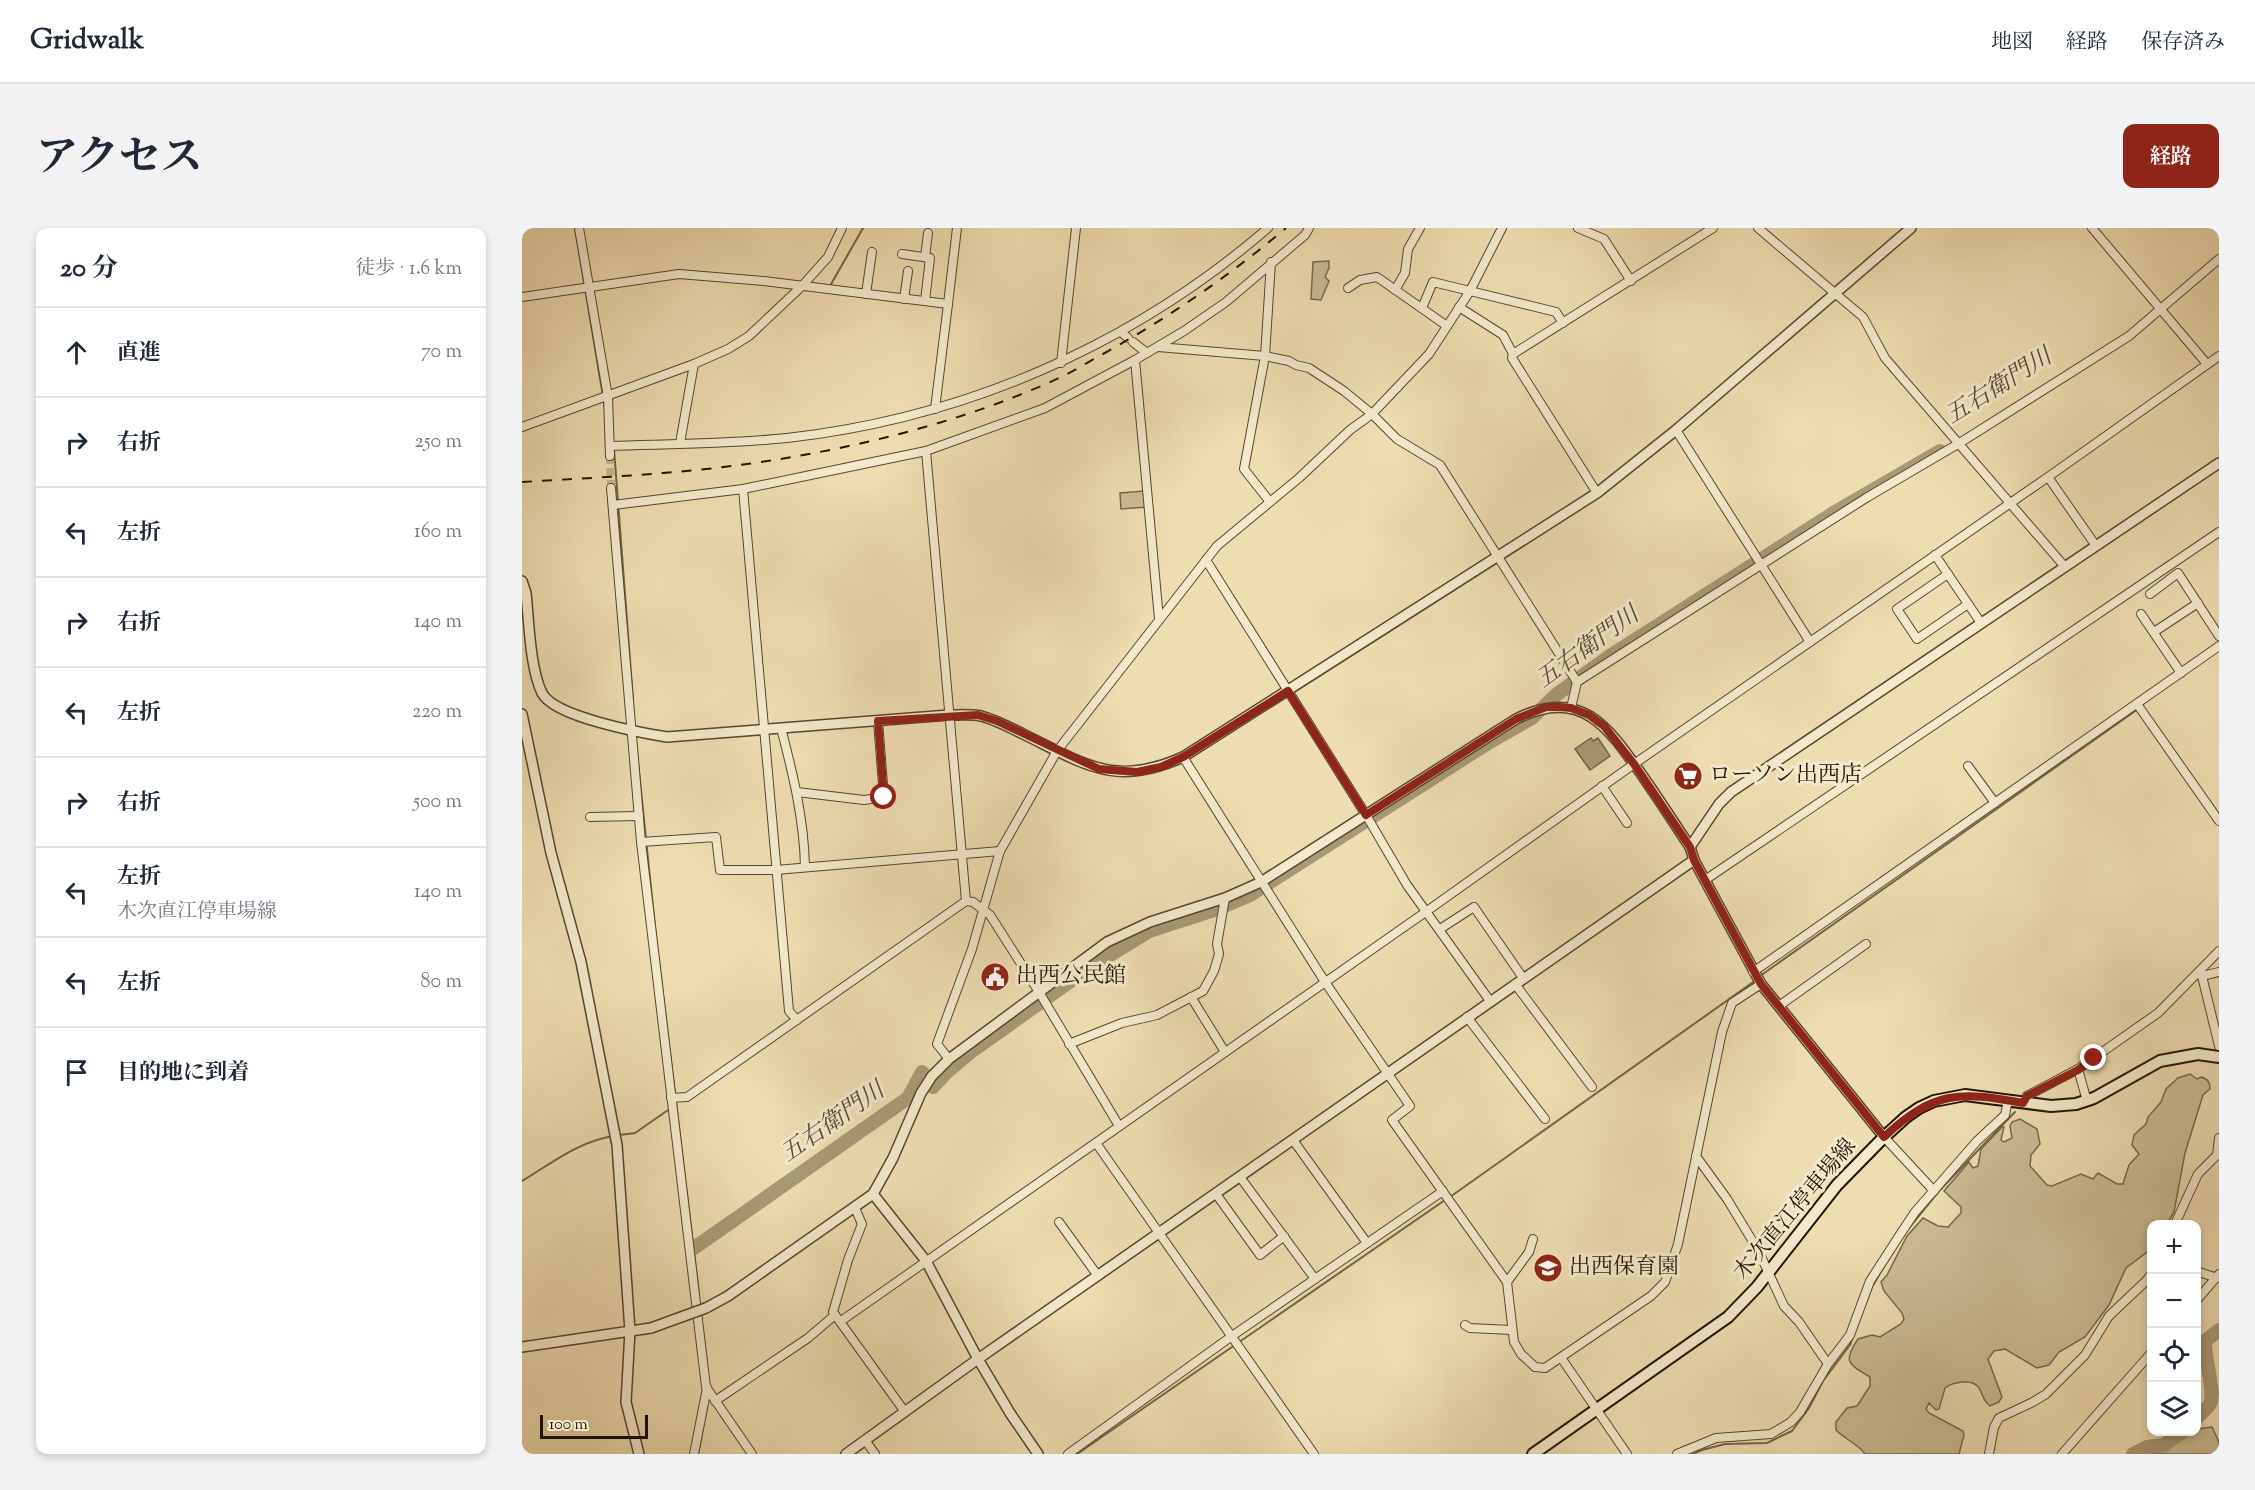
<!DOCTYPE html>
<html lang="ja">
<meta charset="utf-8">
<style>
body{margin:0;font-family:"Sorts Mill Goudy","Noto Serif JP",serif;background:#f2f2f3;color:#1f2937}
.controls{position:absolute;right:18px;bottom:18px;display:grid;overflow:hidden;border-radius:12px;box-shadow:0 3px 9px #0003}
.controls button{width:54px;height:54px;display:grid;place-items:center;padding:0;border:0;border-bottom:2px solid #e0e1e3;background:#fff;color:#1f2937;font:30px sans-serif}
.scale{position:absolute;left:18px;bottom:15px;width:108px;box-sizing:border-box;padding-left:6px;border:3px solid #231404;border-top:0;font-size:16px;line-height:21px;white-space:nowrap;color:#231404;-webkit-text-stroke:4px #f4e9cc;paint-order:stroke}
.stop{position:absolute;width:18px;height:18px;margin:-14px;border:4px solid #8f2418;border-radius:50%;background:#fff}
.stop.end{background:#8f2418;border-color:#fff;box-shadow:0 2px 6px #0008}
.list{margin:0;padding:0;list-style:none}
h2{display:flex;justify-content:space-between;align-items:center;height:78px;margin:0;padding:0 24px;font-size:26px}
h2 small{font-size:20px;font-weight:400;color:#747a83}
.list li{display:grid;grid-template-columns:39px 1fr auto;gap:18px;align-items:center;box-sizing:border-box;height:90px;padding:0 24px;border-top:2px solid #e0e1e3}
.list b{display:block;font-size:22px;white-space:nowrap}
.list p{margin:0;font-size:20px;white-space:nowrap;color:#747a83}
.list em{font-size:20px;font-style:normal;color:#747a83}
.icon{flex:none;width:33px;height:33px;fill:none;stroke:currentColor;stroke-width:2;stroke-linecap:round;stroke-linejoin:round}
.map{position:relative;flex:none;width:1697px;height:1226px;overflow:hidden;border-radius:12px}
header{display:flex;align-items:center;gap:36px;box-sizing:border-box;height:84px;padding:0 30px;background:#fff;border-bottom:2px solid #e0e1e3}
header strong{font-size:28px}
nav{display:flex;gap:33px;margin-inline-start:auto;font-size:21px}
.intro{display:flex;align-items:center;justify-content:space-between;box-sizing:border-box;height:144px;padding:0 36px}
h1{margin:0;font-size:42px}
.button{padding:15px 27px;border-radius:12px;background:#8f2418;color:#fff;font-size:21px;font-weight:700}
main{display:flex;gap:36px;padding:0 36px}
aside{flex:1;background:#fff;border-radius:12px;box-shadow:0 3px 9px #0003}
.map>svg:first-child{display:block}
</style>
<header>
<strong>Gridwalk</strong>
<nav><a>地図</a><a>経路</a><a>保存済み</a></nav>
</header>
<div class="intro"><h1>アクセス</h1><a class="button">経路</a></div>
<main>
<aside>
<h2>20 分<small>徒歩 · 1.6 km</small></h2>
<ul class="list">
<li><svg class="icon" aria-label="ahead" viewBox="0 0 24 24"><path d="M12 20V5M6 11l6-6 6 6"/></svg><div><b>直進</b></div><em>70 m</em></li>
<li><svg class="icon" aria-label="right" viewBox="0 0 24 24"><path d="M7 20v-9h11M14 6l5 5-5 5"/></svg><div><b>右折</b></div><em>250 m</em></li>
<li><svg class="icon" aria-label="left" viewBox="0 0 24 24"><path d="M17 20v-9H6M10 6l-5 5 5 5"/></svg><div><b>左折</b></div><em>160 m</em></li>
<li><svg class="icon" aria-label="right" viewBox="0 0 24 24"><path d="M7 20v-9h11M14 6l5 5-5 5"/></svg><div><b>右折</b></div><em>140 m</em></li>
<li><svg class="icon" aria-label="left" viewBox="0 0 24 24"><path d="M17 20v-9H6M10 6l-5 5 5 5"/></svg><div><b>左折</b></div><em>220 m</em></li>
<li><svg class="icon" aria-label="right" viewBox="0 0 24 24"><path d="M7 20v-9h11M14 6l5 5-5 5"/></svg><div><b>右折</b></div><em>500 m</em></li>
<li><svg class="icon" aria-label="left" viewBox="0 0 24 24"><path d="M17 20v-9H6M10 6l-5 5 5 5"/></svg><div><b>左折</b><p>木次直江停車場線</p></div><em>140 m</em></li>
<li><svg class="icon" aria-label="left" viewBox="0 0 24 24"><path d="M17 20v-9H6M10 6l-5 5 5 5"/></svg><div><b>左折</b></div><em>80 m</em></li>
<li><svg class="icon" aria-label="arrive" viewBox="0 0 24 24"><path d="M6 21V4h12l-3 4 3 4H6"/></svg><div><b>目的地に到着</b></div></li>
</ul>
</aside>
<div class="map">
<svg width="1697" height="1226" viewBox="0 0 1697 1226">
<rect width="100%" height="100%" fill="#eeddb1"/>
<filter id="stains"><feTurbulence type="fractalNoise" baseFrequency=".00333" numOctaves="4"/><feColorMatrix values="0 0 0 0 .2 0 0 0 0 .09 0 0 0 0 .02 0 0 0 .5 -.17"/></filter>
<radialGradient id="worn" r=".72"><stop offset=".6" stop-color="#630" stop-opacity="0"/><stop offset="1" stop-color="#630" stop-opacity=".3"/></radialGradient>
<g fill="#cbbb94" stroke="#77684c" stroke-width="1.5">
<path d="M807 33V40L803 49 807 53 799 72 789 71 791 34Z"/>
<path d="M622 263 625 279 599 281 598 265Z"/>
<path d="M1668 846 1675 851 1679 849C1686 851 1688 854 1688 861L1681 867 1663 925 1652 984 1645 996H1630L1629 1021 1604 1040 1587 1077 1563 1109 1537 1124 1527 1137 1515 1140 1483 1121 1472 1123 1466 1131 1480 1169 1477 1174 1468 1178C1461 1173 1461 1167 1457 1160 1451 1150 1431 1154 1423 1160L1417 1181 1414 1182 1407 1175 1404 1181 1407 1185 1441 1203 1442 1207 1437 1226H1343C1336 1216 1323 1211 1314 1202V1194L1325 1180 1335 1178 1348 1158V1149C1327 1136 1320 1135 1336 1111L1350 1107 1358 1109 1379 1096 1382 1091 1380 1085 1362 1063 1359 1054 1365 1047 1385 1008 1401 990 1416 998 1426 999 1439 985V979L1422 963 1447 934 1451 940 1456 938 1459 921 1480 899H1482L1479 912 1482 914 1490 910 1488 898 1490 894 1498 891 1515 901 1518 916 1509 927 1508 938 1525 957 1530 958 1559 946 1571 951 1576 945 1595 956H1601L1607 937 1617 926 1610 917 1612 907 1624 896 1626 889 1639 874 1644 861 1656 850Z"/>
<path d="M1690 1199 1697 1214V1226H1629L1643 1219 1665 1204H1674L1675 1201Z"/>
</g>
<path fill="#a99976" stroke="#736448" stroke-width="1.5" d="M1069 510 1071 513 1076 510 1088 528 1068 542 1053 521Z"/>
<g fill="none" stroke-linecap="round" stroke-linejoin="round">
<g stroke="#736448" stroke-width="2">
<path d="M53 0 83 180"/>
<path d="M308 58 341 0"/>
<path d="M92 221 111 472"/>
<path d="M1620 477 1629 470"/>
<path d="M114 514 134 708 177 1066"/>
<path d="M1238 748 1616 481"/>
<path d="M1633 791 1677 749"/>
<path d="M97 907 113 905 149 880"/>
<path d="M0 953C30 935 57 913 92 908"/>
<path d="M928 969 1234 752"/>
<path d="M1387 1000 1417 963 1493 884"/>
<path d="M180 1095 185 1137"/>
<path d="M1690 1162 1697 1164"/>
<path d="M176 1226 185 1179"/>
<path d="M555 1226 923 972"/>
<path d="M1171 1226 1180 1222 1203 1216 1245 1215 1270 1203 1287 1180 1301 1153 1328 1117 1350 1059 1370 1025"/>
</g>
<g stroke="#a99976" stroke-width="14">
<path d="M172 1020 386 870 400 844 411 859 424 845 450 823 564 742 627 703 695 681 728 667 966 515 1010 490 1034 467 1088 428 1313 284 1418 223"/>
<path d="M1674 1190C1679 1186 1685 1181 1688 1176 1694 1166 1682 1130 1683 1113L1697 1102"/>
<path d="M1611 1226 1625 1219 1642 1217 1660 1204"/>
</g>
<path stroke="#c5b58e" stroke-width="8" stroke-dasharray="8 4" stroke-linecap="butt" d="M88 228 89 260"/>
<g stroke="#56462f" stroke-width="10">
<g id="minor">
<path d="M57 0 86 169 88 228"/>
<path d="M1056 0 1082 11 1109 53"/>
<path d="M1236 0 1341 89 1363 130 1543 339"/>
<path d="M1570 0 1685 136"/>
<path d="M380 26 408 30 403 73"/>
<path d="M403 29 406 5"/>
<path d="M826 60 838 52 855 49 925 98"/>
<path d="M873 62 883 45 886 21 898 0"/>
<path d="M344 66 350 24"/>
<path d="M0 69 157 46 242 53 426 76 413 181"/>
<path d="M382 71 386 43"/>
<path d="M426 76 435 0"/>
<path d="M937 79 981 107 991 126 1191 0"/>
<path d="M900 80 911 54 1034 84 1041 95"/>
<path d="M599 104 606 110"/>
<path d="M611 114 625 125"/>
<path d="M636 119 743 128 767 133 774 137 787 140 822 163 850 186 875 211 918 237 1055 454"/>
<path d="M991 126 990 130 1075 265"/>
<path d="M613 132 637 391"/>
<path d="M539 135 554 0"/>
<path d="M0 199 172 136 206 121 227 108 280 58 306 29 320 0"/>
<path d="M1154 202 1288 414"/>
<path d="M158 215 172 136"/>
<path d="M88 218C146 216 207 216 265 210 443 190 611 117 746 0"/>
<path d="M1526 249 1574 318"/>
<path d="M89 260 119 614 184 1159 230 1226"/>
<path d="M221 261 267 783 275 792"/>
<path d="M748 274 722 241 743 128 749 34"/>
<path d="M91 277 221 261 404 223 523 180 613 132 662 103 704 74 783 7 787 0"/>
<path d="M1413 327 1459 395"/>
<path d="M684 332 844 587 885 657 968 773"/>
<path d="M1426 346 1375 381 1395 411 1446 376"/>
<path d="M1628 366 1656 345 1697 408"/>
<path d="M1619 386 1659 445"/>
<path d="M1632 404 1676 375"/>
<path d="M1615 476 1697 593"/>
<path d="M1049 480 1055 454 1344 270 1436 216 1607 108 1697 31"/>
<path d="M259 500C271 546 282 591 283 639"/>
<path d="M661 529 803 754 888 878 870 892 985 1054 992 1114 999 1126 1013 1139 1023 1140 1129 1068 1143 1054 1156 1016 1200 804 1210 775 1239 756"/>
<path d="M1446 538 1473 575"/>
<path d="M1080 558 1105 595"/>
<path d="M275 564 342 572 362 569 356 493"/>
<path d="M68 589 117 588"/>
<path d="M119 614 194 609 198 642H254L478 623"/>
<path d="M1183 652 1697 304"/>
<path d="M444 673 451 674 468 687 517 764 597 898"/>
<path d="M918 701 952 679 1001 750"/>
<path d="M1231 744 1697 418"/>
<path d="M1677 745 1680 748 1697 818"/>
<path d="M1680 748 1697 744"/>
<path d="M993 756 1070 859"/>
<path d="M669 769 703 824"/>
<path d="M1257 778 1344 716"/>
<path d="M945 789 1023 891"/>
<path d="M547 816 600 795 635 787 681 763 692 743 697 726 695 716 703 670"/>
<path d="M427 831 415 816 450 721 478 623 535 523 695 318 777 250 828 202 850 186 907 126 948 63 980 0"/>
<path d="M1556 841 1565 873"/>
<path d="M149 870 165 869 444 673 404 223"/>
<path d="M1501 875 1505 868 1556 841 1636 785 1697 723"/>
<path d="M1362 909 1412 963"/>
<path d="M771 912 845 1015"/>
<path d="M574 915 792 1226"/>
<path d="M1174 928 1205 971 1236 1022 1262 1078 1277 1094 1306 1136"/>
<path d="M718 949 793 1051"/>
<path d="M694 966 738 1027 762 1008"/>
<path d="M333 980 340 996 326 1032 311 1084 383 1184"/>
<path d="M537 994 576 1048"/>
<path d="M1653 996 1676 946 1695 927 1697 910"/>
<path d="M1674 1043 1695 1050"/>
<path d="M985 1054 1007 1024 1011 1011"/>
<path d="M1674 1073 1697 1046"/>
<path d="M319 1093 905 683 1112 536 1526 249 1697 128"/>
<path d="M943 1097 948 1100 990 1102"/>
<path d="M1040 1131 1105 1226"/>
<path d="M193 1173 286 1110 313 1087"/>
<path d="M343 1212 353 1226"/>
<path d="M172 1226 185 1160"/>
<path d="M546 1226 710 1108 921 963"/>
<path d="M1155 1226 1194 1210 1249 1206 1269 1194 1278 1184 1306 1136 1328 1107 1348 1053 1381 1002 1393 984 1455 913 1483 887 1486 872"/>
<path d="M1467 1226 1472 1199 1477 1190 1511 1174 1524 1166 1563 1127 1587 1088 1624 1053 1630 1045"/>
<path d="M1540 1226 1630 1124"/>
</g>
</g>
<g stroke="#56462f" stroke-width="12">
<g id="tertiary">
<path d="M0 353 4 365C7 393 8 441 20 465 32 489 120 505 145 509L427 487C437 487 449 486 459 488 474 492 487 499 501 506 563 536 592 560 661 529L1075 265 1154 202 1389 0"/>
<path d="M0 486 29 625 59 734 95 917 108 1103 104 1174 117 1226"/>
<path d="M1168 619 1197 576 1209 564 1697 235"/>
<path d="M351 966 404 1033 456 1131 488 1185 516 1226"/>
<path d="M184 1080 206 1068 351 966 371 930 399 865 410 848 427 831 585 714 628 694 703 670 739 654 994 491C1060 458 1087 500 1122 550 1138 573 1153 596 1168 619L1172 632 1239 756 1362 909"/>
<path d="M0 1119 129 1100"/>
<path d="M324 1226 456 1131 1172 632"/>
</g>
</g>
<g stroke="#231404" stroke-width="14">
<path id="secondary" d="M1011 1226 1206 1089 1235 1059 1315 957 1362 909 1384 889 1397 880 1412 873 1443 867 1529 878 1554 876 1572 870 1638 833 1676 826 1697 829"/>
</g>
<use href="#minor" stroke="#f4e9cc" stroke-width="8"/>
<use href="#tertiary" stroke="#f4e9cc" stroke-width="9"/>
<use href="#secondary" stroke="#f4e9cc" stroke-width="10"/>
<path stroke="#231404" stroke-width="2" stroke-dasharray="10 10" stroke-linecap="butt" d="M0 254C47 251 94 249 141 245 271 235 418 205 537 150 552 143 566 134 581 126 646 90 707 48 764 0"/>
<g stroke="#56462f" stroke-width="12" stroke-linecap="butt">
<path id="tertiary-bridge" d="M129 1100 184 1080"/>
</g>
<use href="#tertiary-bridge" stroke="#f4e9cc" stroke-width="9"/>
</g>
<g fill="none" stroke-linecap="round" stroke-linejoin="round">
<path stroke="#8f2418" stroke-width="8" d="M362 569 356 493 456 487 475 493 577 541 615 544 639 539 661 529 766 463 844 587 994 491 1024 479H1037L1049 480 1067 487 1082 498 1112 536 1168 619 1172 632 1239 756 1362 909C1411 863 1437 863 1501 875L1505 868 1556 842 1572 830"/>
</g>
<defs>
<g id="supermarket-disc" transform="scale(1.5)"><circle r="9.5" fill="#8f2418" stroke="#f4e9cc"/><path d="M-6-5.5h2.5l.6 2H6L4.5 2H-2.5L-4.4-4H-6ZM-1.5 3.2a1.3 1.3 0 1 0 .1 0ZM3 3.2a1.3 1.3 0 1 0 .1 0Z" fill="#fff"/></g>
<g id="civic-disc" transform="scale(1.5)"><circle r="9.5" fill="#8f2418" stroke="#f4e9cc"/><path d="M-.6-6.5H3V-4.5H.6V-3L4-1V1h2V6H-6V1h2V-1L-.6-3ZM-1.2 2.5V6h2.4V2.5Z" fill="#fff"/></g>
<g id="school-disc" transform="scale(1.5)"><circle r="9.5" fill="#8f2418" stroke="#f4e9cc"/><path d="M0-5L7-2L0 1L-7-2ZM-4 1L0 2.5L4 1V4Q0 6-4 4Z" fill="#fff"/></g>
</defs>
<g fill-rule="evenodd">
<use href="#supermarket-disc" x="1166" y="548"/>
<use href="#civic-disc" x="473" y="749"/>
<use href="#school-disc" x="1026" y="1040"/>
</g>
<g text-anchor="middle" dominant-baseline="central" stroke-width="6" stroke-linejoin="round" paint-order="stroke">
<g font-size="22" fill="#231404" stroke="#f4e9cc" text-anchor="start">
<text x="1187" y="548">ローソン出西店</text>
<text x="494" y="749">出西公民館</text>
<text x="1047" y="1040">出西保育園</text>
</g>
<g font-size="22" fill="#231404" stroke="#f4e9cc">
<text transform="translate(1274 982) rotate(-50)">木次直江停車場線</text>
</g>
<g font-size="24" font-style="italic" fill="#594932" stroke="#f4e9cc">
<text transform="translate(1477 159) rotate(-32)">五右衛門川</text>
<text transform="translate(1066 420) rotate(-36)">五右衛門川</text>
<text transform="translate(311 895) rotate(-35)">五右衛門川</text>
</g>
</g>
<rect width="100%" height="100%" filter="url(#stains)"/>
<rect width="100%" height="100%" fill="url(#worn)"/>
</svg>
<div class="controls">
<button>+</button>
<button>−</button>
<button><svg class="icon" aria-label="locate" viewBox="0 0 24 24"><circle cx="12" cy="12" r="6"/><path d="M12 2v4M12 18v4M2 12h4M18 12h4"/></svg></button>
<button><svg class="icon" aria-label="layers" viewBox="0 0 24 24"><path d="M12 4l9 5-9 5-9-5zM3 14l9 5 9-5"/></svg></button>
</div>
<div class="scale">100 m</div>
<div class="stop" style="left:362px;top:569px"></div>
<div class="stop end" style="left:1572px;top:830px"></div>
</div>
</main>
